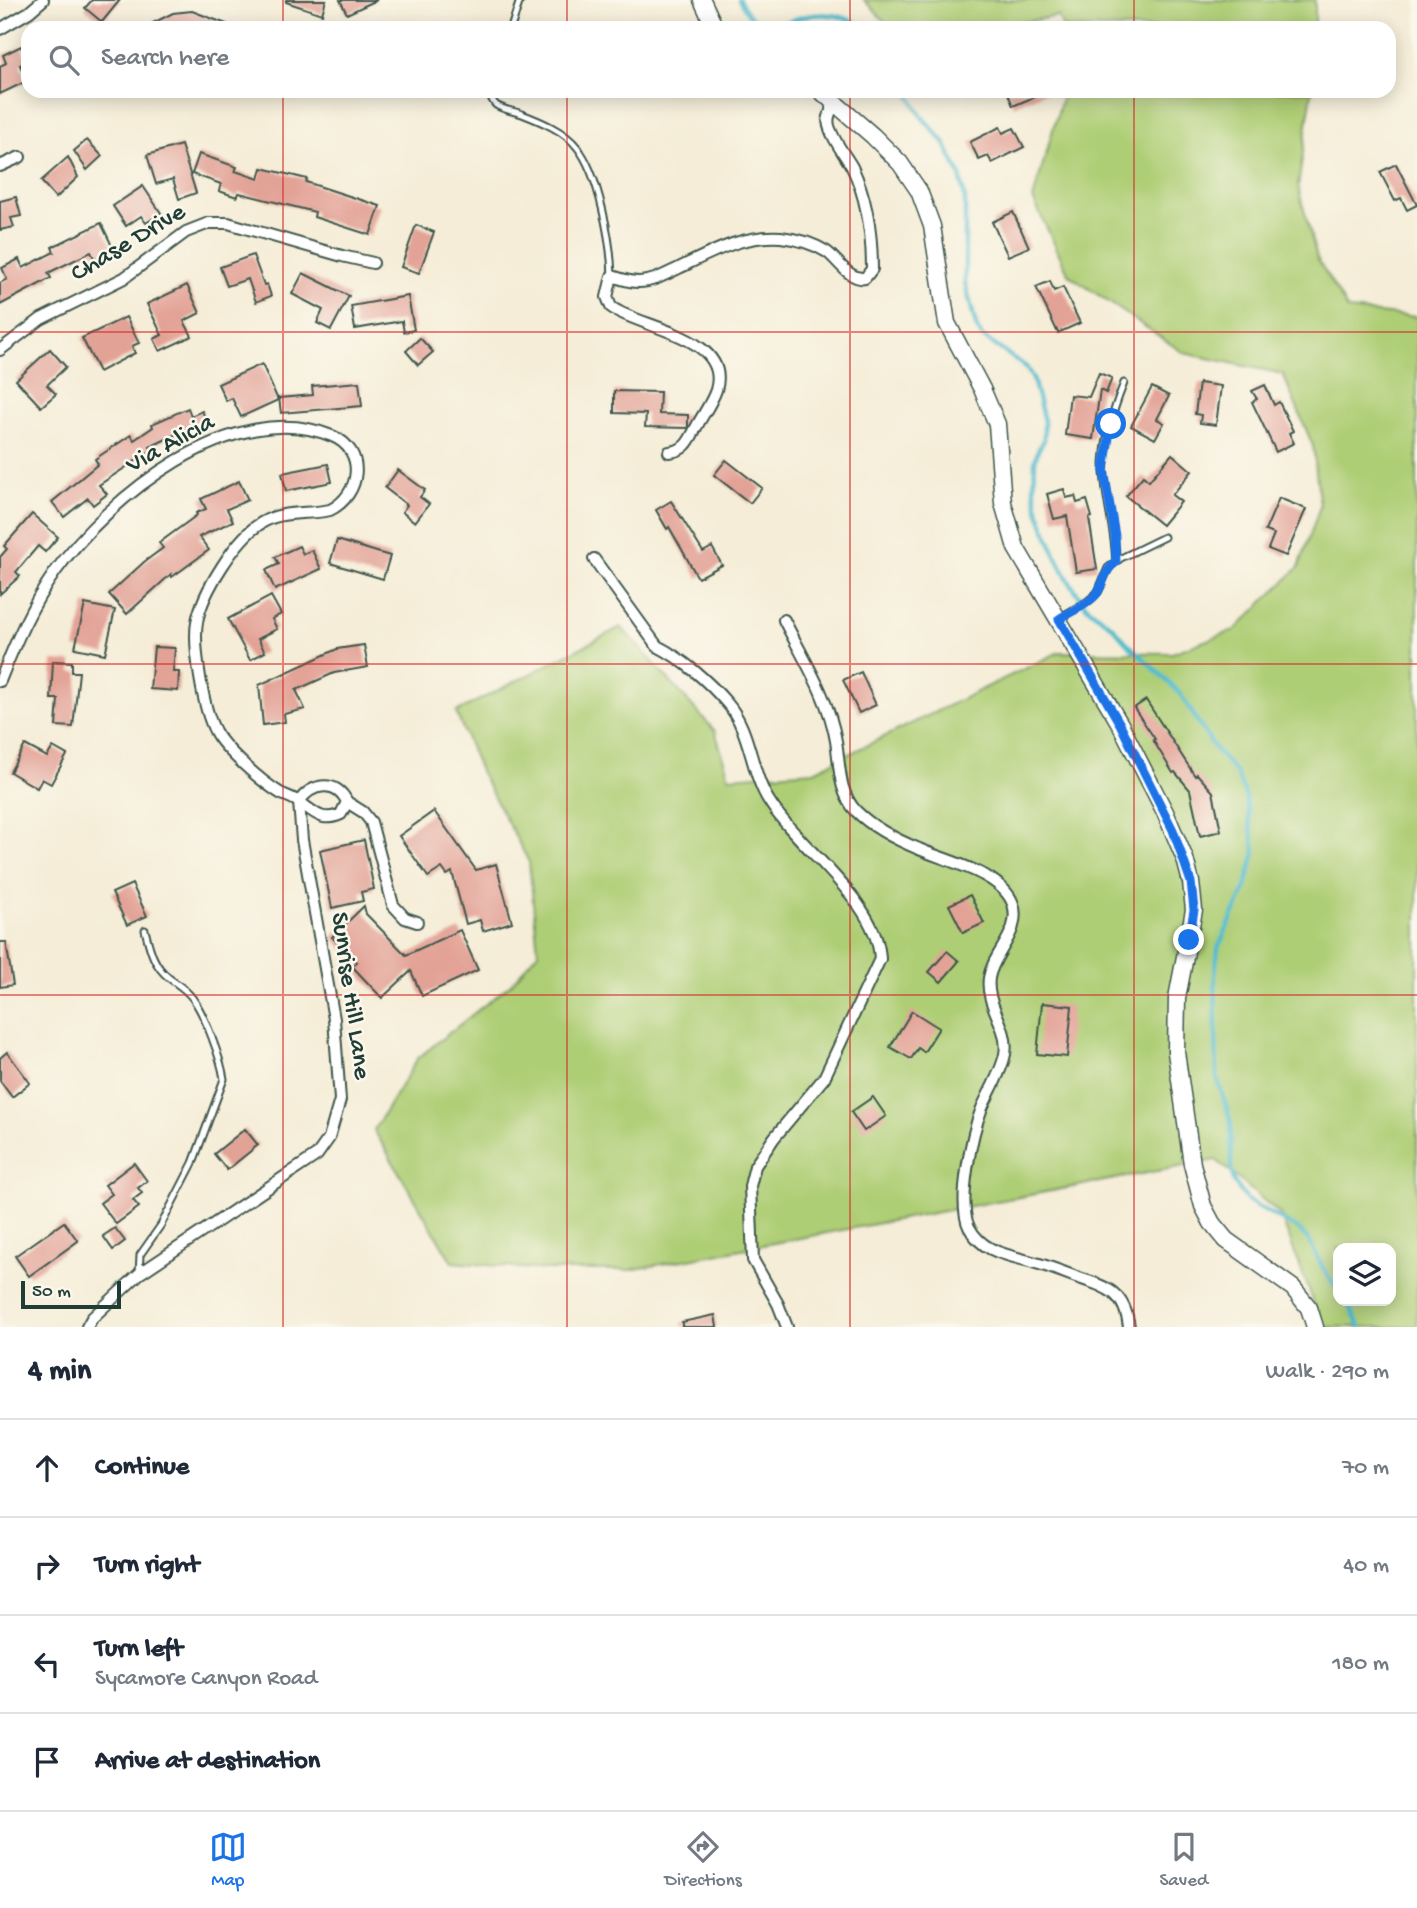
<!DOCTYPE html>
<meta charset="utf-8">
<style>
body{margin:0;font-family:"Gochi Hand",sans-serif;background:#f2f2f3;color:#1f2937}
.controls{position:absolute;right:21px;bottom:21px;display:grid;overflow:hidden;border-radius:14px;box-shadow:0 4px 18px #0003}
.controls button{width:63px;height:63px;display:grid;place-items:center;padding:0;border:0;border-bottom:2px solid #e0e1e3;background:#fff;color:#1f2937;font:35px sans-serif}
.scale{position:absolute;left:21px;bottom:18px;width:100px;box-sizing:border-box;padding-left:7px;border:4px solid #1f3d34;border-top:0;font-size:19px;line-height:24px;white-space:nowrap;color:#1f3d34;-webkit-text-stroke:5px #fbf7ec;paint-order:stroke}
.stop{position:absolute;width:21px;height:21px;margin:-16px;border:5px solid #1a73e8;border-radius:50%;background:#fff}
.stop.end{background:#1a73e8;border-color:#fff;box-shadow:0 2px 7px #0008}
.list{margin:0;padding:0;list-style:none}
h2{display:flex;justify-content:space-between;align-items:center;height:91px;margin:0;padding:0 28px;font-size:30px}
h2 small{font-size:23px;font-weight:400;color:#747a83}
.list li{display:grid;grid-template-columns:46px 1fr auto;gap:21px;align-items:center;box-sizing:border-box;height:98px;padding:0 28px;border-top:2px solid #e0e1e3}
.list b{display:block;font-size:26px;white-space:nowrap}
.list p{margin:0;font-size:23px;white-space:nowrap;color:#747a83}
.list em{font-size:23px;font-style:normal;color:#747a83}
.icon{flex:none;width:38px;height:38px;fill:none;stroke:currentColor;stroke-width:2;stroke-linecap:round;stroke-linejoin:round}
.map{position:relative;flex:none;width:1417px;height:1327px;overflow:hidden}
.search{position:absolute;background:#fff;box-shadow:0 4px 18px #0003;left:21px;right:21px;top:21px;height:77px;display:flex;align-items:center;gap:18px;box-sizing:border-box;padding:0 24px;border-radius:21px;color:#747a83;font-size:26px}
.sheet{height:483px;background:#fff}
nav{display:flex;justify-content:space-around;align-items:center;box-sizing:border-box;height:98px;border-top:2px solid #e0e1e3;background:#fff;font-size:19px;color:#747a83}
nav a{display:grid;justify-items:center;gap:4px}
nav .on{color:#1a73e8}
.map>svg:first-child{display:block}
</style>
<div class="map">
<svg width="1417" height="1327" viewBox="0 0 1417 1327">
<rect width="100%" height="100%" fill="#fbf7ec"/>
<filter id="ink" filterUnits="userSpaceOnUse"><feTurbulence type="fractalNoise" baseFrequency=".0143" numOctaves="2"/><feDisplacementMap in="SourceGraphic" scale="14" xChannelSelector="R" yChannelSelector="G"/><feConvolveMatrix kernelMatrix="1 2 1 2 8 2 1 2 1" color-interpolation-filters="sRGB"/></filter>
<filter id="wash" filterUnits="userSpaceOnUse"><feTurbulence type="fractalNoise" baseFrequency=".00686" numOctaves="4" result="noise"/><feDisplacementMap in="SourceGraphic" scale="28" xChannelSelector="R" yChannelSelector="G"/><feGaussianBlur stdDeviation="1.57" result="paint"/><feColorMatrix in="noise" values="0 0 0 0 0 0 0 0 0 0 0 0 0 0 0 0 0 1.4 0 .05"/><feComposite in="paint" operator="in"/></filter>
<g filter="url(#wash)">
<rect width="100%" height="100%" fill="#f5edd7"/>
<g fill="#aece75" stroke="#668654" stroke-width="2" fill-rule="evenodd">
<path d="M864 0H1315V28H1063L1058 16 992 28H891Z"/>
<path d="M1064 91H1312L1298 187 1317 258 1348 310 1417 317V1327H1323L1280 1214 1216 1160 630 1270H546L452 1262 374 1130 418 1058 512 983 538 952 529 862 480 771 456 712 621 627 715 731 729 777 814 771 1059 652 1172 653 1235 630 1299 567 1320 506 1313 446 1283 374 1184 353 1069 275 1033 199ZM1338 1248H1391V1301H1338Z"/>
</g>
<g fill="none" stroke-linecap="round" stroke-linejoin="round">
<g stroke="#51bcce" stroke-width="4.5">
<path d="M739 0C744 7 749 17 755 22 770 34 787 21 802 17 824 12 845 14 864 28"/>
<path d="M907 91 922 117 944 142 960 175 965 199V283L977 329 983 337 1026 367 1033 379 1044 421V440L1038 450 1035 461 1034 489 1039 513 1055 554 1069 581 1086 606 1113 627 1127 643 1179 692 1215 749 1236 773 1245 794 1255 852 1245 890 1218 948 1215 975 1217 1078 1231 1122V1165L1234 1182 1247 1200 1298 1229 1308 1239 1325 1272 1338 1290"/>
<path d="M1346 1301 1360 1327"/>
</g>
</g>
<g id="blocks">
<g fill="#e3a296">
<path d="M92 0H120L102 22 85 8Z"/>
<path d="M286 0H326L322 14 286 2Z"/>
<path d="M340 0H377L347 14Z"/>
<path d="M192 11 237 28H143L173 13Z"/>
<path d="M21 46 28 61 20 65 27 81 0 94V66L6 63 3 55Z"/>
<path d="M1007 91H1048L1013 106Z"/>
<path d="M1000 127 1003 133 1014 128 1024 147 992 163 988 156 979 160 970 142Z"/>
<path d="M87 140 102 156 87 170 74 151Z"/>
<path d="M181 145 196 193 179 199 173 179 156 184 147 155Z"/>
<path d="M199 154 237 167 235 171 259 179 262 168 307 179 306 182 380 206 370 235 314 217 315 212 239 193 237 197 219 191 221 184 192 174Z"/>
<path d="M68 157 78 177 56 198 41 181Z"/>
<path d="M1396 164 1417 205 1407 210 1401 198 1395 201 1380 172Z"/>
<path d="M143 186 161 213 146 223 141 216 126 226 113 206Z"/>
<path d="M16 197 21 216 11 218 14 227 0 230V201Z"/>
<path d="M1013 212 1029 247 1008 256 992 222Z"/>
<path d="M101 223 114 250 95 260 91 252 48 273 51 278 0 305V283L7 279 2 268 19 259 23 268 54 252 52 247Z"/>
<path d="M416 225 434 232 419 273 401 267Z"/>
<path d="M253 255 264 285 267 284 271 296 256 302 248 279 227 286 220 267Z"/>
<path d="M303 273 349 296 331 330 317 323 323 310 292 294Z"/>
<path d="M1050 281 1054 291 1063 287 1080 323 1058 333 1036 287Z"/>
<path d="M187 285 200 313 184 321 192 336 160 351 154 339 162 335 147 304Z"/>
<path d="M408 296 414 330 404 332 402 321 355 329 351 306Z"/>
<path d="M126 317 139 343 132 346 135 353 99 372 82 338Z"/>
<path d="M420 338 433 352 418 365 406 351Z"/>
<path d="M50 349 66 367 47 385 56 394 41 407 16 380Z"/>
<path d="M262 364 278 400 241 417 232 398 226 401 218 384Z"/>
<path d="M1099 373 1112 378 1106 393 1100 390 1093 439 1065 435 1070 395 1089 397Z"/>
<path d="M359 382 362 406 281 413 279 398 313 395 312 386Z"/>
<path d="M1199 383 1221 386 1216 425 1200 423 1201 415 1195 414Z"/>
<path d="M1265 385 1274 405 1279 402 1293 431 1289 433 1294 443 1276 452 1252 402 1257 399 1252 391Z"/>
<path d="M1152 387 1169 396 1157 419 1164 423 1155 439 1131 426Z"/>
<path d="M614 391 660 392 659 414 688 415V426L687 428 645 427 646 414 614 413Z"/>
<path d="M188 408 191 416 202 411 210 428 192 436 189 428 150 447 152 450 99 485 107 494 93 505 88 498 64 517 52 502 98 464 95 459 131 435 134 440 153 427 152 424Z"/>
<path d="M1172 454 1192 471 1172 495 1181 502 1162 525 1126 496 1143 476 1149 481Z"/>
<path d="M726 460 762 488 750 503 714 475Z"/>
<path d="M328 464 332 482 286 491 282 473Z"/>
<path d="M398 470 425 490 420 497 429 504 415 522 402 512 407 505 385 488Z"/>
<path d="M239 481 248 500 227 509 233 521 199 537 209 550 172 577 171 574 127 614 109 594 144 562 163 548 159 543 197 515 196 513 206 509 201 499Z"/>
<path d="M1064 489 1066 498 1075 496 1077 503 1087 500 1092 517 1089 518 1097 569 1076 572 1067 516 1054 519 1047 494Z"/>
<path d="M1279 498 1306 509 1286 556 1268 549 1274 534 1265 531Z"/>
<path d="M671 501 703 552 712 547 722 565 698 578 669 527 667 529 656 510Z"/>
<path d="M32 514 58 537 45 552 38 546 16 572 20 576 0 594V557L7 549 4 546Z"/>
<path d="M337 540 390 556 383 579 330 563Z"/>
<path d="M299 546 303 554 312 550 321 569 275 590 266 570 279 564 275 557Z"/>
<path d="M271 596 281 614 272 619 277 629 258 639 265 652 250 660 228 619Z"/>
<path d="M85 604 115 610 105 654 75 648Z"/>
<path d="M364 645 368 667 334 673 296 690 305 709 284 714 285 722 263 725 259 685 337 649Z"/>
<path d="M154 647 175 648 173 672H179L178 691 150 689Z"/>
<path d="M53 661 72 662V672H79L73 727 56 726 58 699H51Z"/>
<path d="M861 672 876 705 859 713 843 680Z"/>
<path d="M1146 700 1195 776 1197 774 1213 792 1221 831 1200 836 1190 790 1175 772 1173 773 1153 740 1155 739 1134 708Z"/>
<path d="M25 745 47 757 53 747 67 755 51 784 42 779 37 788 10 772Z"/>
<path d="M434 811 476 870 496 864 512 922 483 931 480 920 466 924 452 872 447 875 442 868 428 877 399 836Z"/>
<path d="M364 840 374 889 361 892 363 901 332 908 320 850Z"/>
<path d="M132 884 147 916 127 925 112 893Z"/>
<path d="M970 895 984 923 963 933 949 905Z"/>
<path d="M364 906 366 914 406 955 460 930 478 970 422 996 411 971 382 998 352 966 357 962 332 937Z"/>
<path d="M0 942H6L13 985 0 987Z"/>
<path d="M947 951 959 961 941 982 929 972Z"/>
<path d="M1042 1003 1072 1006 1067 1057 1037 1054Z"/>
<path d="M912 1011 939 1028 924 1052 918 1048 911 1059 890 1047Z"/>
<path d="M7 1052 30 1083 12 1097 0 1081V1058Z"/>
<path d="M873 1097 886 1116 864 1131 851 1112Z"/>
<path d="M245 1129 258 1145 227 1170 214 1154Z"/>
<path d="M134 1163 147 1181 138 1188 142 1193 133 1200 139 1207 116 1224 100 1203 112 1194 105 1185Z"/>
<path d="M64 1222 78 1241 29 1276 15 1256Z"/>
<path d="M115 1228 125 1241 113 1250 103 1236Z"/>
<path d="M715 1315 717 1327H682V1322Z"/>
</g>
</g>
</g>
<g filter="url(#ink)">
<use href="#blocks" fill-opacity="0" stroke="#3f574c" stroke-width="2"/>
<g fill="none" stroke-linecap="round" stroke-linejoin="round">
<g stroke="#3f574c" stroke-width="9">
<g id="service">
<path d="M511 28 520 0"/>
<path d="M488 91C490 96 492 101 496 105 503 110 514 111 522 114 540 121 565 131 577 147 599 174 611 242 612 276"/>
<path d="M1116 562C1115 530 1105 500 1104 469 1104 439 1113 410 1124 383"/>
<path d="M1061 617 1088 601 1098 592 1108 568 1121 558 1164 537"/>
<path d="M139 1274 140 1255 161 1225 193 1163 224 1079C221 1059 205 1015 193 999 186 989 178 985 169 978 153 965 150 949 145 930"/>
</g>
</g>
<g stroke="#3f574c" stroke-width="14">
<g id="minor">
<path d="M0 29 29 12 43 0"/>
<path d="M0 166 20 157"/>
<path d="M0 350 41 319 124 278 186 232 209 223H228L342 256 373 263"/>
<path d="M669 452C687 451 690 438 698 424 704 413 712 402 716 390 732 336 639 328 611 307L607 297 612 276C621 279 629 282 639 282 653 282 666 274 679 268 712 252 744 234 781 237 797 239 813 243 827 252 839 261 849 280 865 278L872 269C872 234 868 200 852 167 845 155 835 143 830 129 826 120 830 112 835 103"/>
<path d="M594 559 657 646C683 659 709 682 727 703 751 730 750 771 769 801 799 849 878 901 880 959L824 1078 774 1138 755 1166 750 1186 753 1260 778 1304 787 1327"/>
<path d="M784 620C803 658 829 698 836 741 840 765 838 792 856 811 873 828 897 840 919 849 946 861 1002 873 1013 904 1022 933 993 952 989 978 985 1006 1010 1027 1005 1054 1002 1071 989 1092 982 1108 972 1133 957 1203 969 1227 983 1254 1010 1255 1036 1263 1050 1267 1063 1272 1076 1277 1106 1287 1125 1291 1129 1327"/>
<path d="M0 681C15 643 31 606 55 572 108 498 234 395 332 436 367 450 361 495 330 510 308 515 284 510 263 522 237 536 202 593 197 622 193 646 203 709 215 731 224 749 262 782 280 793 286 796 293 798 299 802 315 812 321 823 341 814L347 802C337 779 311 783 299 802"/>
<path d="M347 802 363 812 371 822 393 905 405 918 417 922"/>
<path d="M87 1327 92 1318 139 1274 317 1155 329 1138 340 1100 334 1019 302 840 299 802"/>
</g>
</g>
<g stroke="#3f574c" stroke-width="19">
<g id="secondary">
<path d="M702 0 715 28"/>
<path d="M821 91 873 136 900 163 919 191 932 226 947 323 982 389 997 424 1003 503 1016 548 1120 724 1165 812 1185 859 1191 882 1194 910 1177 998 1176 1052 1192 1164 1203 1206 1212 1223 1226 1240 1293 1288 1309 1308 1315 1327"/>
</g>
</g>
<use href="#service" stroke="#fff" stroke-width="5"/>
<use href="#minor" stroke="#fff" stroke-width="10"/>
<use href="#secondary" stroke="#fff" stroke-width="16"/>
</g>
</g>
<g fill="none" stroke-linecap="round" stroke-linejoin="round" filter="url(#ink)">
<path stroke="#1a73e8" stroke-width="9" d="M1111 424 1104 470 1115 536 1116 562C1104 571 1105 581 1098 592 1090 604 1070 612 1059 619L1120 724 1173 830 1191 882 1194 910 1189 940"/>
</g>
<path fill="none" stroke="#d62828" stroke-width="2" stroke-opacity="0.55" d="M283 0V28M567 0V28M850 0V28M1134 0V28M283 91V1327M567 91V1327M850 91V1327M1134 91V1327M0 332H1417M0 664H1417M0 995H1417"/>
<g text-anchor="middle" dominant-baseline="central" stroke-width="5" stroke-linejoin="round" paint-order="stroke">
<g font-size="26" fill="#1f3d34" stroke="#fbf7ec">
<text transform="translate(129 244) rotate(-31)">Chase Drive</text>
<text transform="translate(171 445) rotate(-29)">Via Alicia</text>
<text transform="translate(349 996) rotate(82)">Sunrise Hill Lane</text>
</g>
</g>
</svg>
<div class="controls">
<button><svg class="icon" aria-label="layers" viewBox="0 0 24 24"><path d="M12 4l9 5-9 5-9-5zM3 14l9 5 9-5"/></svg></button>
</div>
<div class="scale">50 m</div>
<div class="stop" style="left:1111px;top:424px"></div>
<div class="stop end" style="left:1189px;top:940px"></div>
<div class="search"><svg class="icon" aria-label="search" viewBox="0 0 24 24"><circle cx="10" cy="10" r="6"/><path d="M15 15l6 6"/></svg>Search here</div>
</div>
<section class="sheet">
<h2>4 min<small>Walk · 290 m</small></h2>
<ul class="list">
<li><svg class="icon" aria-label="ahead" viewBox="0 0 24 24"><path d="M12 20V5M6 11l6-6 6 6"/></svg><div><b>Continue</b></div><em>70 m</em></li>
<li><svg class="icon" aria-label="right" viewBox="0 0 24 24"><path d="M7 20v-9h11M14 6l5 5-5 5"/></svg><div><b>Turn right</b></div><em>40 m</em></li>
<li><svg class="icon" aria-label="left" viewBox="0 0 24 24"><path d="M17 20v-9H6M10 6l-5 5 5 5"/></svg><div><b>Turn left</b><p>Sycamore Canyon Road</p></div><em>180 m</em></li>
<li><svg class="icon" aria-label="arrive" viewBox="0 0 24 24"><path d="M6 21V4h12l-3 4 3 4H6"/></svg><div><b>Arrive at destination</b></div></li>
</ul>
</section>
<nav>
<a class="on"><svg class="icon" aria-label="map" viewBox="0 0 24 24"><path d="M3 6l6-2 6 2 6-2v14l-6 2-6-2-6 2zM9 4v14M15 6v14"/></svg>Map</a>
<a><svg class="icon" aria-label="directions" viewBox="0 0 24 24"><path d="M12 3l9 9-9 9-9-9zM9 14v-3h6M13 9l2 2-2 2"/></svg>Directions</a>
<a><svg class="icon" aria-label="saved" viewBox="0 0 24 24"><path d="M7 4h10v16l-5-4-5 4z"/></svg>Saved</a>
</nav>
